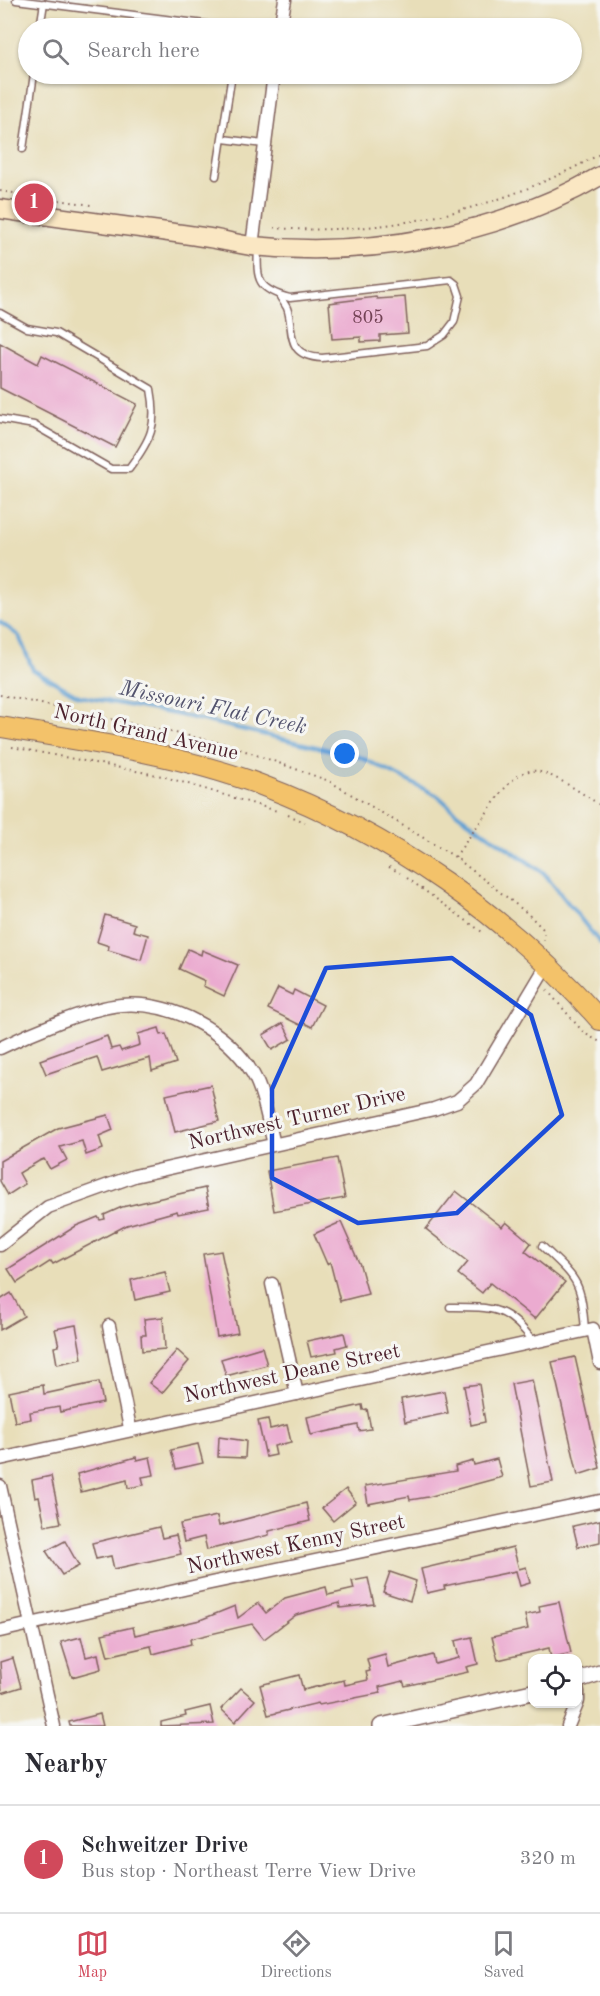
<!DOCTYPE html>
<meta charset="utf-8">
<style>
body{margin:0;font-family:"Old Standard TT",serif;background:#f2f2f3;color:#2b2b33}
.controls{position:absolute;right:18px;bottom:18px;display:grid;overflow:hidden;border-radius:12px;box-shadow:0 2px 4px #0004}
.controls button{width:54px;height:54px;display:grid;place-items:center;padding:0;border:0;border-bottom:2px solid #e1e1e2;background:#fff;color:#2b2b33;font:30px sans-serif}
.you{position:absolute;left:345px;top:754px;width:21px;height:21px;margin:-15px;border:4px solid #fff;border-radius:50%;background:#1a73e8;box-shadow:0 0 0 9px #1a73e833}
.badge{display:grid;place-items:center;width:39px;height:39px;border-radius:50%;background:#d1495b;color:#fff;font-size:20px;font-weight:700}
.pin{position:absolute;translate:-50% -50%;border:3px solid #fff;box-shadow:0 2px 6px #0006}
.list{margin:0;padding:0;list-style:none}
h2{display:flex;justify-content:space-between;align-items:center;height:78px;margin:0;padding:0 24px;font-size:26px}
h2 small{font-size:20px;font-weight:400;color:#7c7c81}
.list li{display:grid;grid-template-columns:39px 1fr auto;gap:18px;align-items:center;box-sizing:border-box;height:108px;padding:0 24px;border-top:2px solid #e1e1e2}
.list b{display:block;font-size:22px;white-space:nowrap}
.list p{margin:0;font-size:20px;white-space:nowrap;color:#7c7c81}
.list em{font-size:20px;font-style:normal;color:#7c7c81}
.icon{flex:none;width:33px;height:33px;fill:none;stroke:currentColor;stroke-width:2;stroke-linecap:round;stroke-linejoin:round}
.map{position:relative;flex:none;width:600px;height:1726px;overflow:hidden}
.search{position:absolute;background:#fff;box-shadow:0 2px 4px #0004;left:18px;right:18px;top:18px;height:66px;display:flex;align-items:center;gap:15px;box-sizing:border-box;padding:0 21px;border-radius:33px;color:#7c7c81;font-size:22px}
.sheet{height:186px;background:#fff}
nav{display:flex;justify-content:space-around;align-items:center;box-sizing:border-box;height:84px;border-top:2px solid #e1e1e2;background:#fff;font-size:16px;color:#7c7c81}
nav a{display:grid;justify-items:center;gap:3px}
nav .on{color:#d1495b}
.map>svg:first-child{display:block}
</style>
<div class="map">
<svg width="600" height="1726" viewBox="0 0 600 1726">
<rect width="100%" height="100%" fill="#f6f6f2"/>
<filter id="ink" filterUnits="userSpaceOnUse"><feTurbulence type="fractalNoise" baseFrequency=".0167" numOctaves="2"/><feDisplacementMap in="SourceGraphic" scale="12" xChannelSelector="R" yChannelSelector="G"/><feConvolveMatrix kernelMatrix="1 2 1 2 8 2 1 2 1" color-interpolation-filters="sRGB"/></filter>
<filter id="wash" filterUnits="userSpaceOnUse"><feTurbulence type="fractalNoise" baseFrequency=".008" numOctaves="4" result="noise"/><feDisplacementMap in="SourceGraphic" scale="24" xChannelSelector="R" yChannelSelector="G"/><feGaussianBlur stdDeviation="1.35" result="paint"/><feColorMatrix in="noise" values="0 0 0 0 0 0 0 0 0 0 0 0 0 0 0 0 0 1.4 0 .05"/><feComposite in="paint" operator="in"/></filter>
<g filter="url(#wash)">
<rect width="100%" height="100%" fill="#e8deb9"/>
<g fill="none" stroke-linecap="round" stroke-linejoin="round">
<path stroke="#61a0d3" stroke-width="4" d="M0 622 19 636 33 670 79 696 180 715 360 757 438 796 458 814 544 873 600 943"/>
</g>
<g id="blocks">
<g fill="#ebabd0">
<path d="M376 297 377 299 405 297 408 333 380 335V341L361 342V337L332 339 329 303Z"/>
<path d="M0 343 38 364 42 355 137 404 115 447 0 388Z"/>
<path d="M105 915 135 924 133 931 148 935 141 960 108 950 109 946 97 942Z"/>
<path d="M188 949 201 955 202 950 238 965 224 996 203 986 205 981 179 969Z"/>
<path d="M278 988 292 995 294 990 323 1005 312 1027 302 1022 300 1025 268 1009Z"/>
<path d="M283 1023 291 1039 272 1050 263 1035Z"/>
<path d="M159 1028 161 1035 166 1034 176 1063 152 1071 150 1058 102 1072 97 1057 46 1074 40 1060 107 1036 111 1049 119 1047 121 1051 140 1045 138 1034Z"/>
<path d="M211 1085 219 1121 175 1132 166 1095Z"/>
<path d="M108 1115 113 1130 99 1136 103 1149 86 1155 82 1141 60 1147 67 1160 50 1169 44 1159 39 1161 19 1173 25 1184 8 1195 0 1181V1161L58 1128Z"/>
<path d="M337 1158 345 1198 274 1211 267 1171Z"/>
<path d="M205 1188 209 1208 178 1214 177 1211 127 1225 53 1264 51 1261 17 1283 8 1269 76 1226 98 1217 100 1220 105 1219 104 1215 122 1207Z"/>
<path d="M456 1191 502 1227 506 1222 531 1243 525 1251 565 1282 535 1319 490 1283 482 1293 458 1274 468 1262 426 1229Z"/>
<path d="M341 1222 360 1265 368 1294 340 1301 330 1262 327 1264 314 1234Z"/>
<path d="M221 1251 238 1333 217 1337 203 1254Z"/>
<path d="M165 1272 170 1292 135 1300 131 1280Z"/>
<path d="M11 1293 24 1316 0 1330V1300Z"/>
<path d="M163 1317 165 1349 142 1351 141 1335H146L144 1319Z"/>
<path d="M76 1325 82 1359 57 1364 54 1347 59 1346 55 1329Z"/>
<path d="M344 1333 347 1345 336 1348 337 1352 311 1357 307 1341Z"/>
<path d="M262 1347 267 1365 226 1376 221 1359Z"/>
<path d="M177 1350 189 1361 162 1393 149 1383Z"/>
<path d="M575 1357 600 1468 578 1475 552 1362Z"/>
<path d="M532 1380 553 1482 531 1486 511 1384Z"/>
<path d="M99 1382 103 1403 60 1412 59 1407 30 1412 31 1419 15 1422 9 1392 43 1385 44 1394Z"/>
<path d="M479 1384 485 1422 471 1425 464 1386Z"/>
<path d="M444 1391 448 1413 405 1422 401 1399Z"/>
<path d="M362 1405 363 1410 367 1409 371 1429 359 1431 358 1425 311 1435 307 1417Z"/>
<path d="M268 1419 270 1429 287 1425 291 1442 274 1446 276 1455 266 1457 258 1421Z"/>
<path d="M219 1437 246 1441 245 1458 218 1457Z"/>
<path d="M198 1444 203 1463 176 1469 171 1450Z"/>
<path d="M136 1457 137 1460 150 1457 154 1475 142 1477 144 1485 128 1488 127 1480 81 1492 77 1474Z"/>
<path d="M497 1459 502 1477 428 1497 410 1500 409 1496 368 1504 365 1486 456 1471 455 1466 473 1461 474 1465Z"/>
<path d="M51 1476 61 1523 45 1526 39 1497 35 1498 32 1480Z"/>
<path d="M346 1489 356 1502 333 1521 322 1508Z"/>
<path d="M306 1503 310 1521 269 1531V1535L207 1550 204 1537 184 1542 180 1524 217 1516 219 1526Z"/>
<path d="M600 1520V1542L578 1547 573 1526Z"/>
<path d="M159 1527 162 1538 176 1535 181 1554 114 1569 111 1556 96 1559 92 1543Z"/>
<path d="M65 1541 79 1566 62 1575 46 1551Z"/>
<path d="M513 1547 519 1569 526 1567 530 1583 520 1586 516 1571 444 1586 445 1589 427 1593 421 1569Z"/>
<path d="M390 1572 416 1581 410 1601 383 1592Z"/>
<path d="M368 1578 374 1604 340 1608 339 1603 296 1615 264 1639 252 1624 190 1639 191 1644 153 1654 151 1646 108 1656 102 1634 133 1627 135 1635 200 1620 235 1606 238 1618 258 1603 266 1613 285 1598 326 1587 328 1595 354 1589 352 1581Z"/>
<path d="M559 1602 571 1653 551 1658 549 1648 498 1660 492 1637 528 1629 525 1615 540 1612 539 1606Z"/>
<path d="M81 1637 86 1657 98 1654 101 1669 72 1677 61 1642Z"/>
<path d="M472 1637 478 1664 466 1667 468 1672 405 1686 403 1681 379 1687 381 1693 319 1705 318 1703 268 1715 260 1685 299 1675 303 1690 344 1680 345 1685 368 1680 366 1672 370 1671 367 1659 385 1654 388 1667 433 1655 435 1664 459 1658 455 1641Z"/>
<path d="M13 1658 21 1687 2 1693 0 1662Z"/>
<path d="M241 1688 255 1700 235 1722 221 1709Z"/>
<path d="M210 1706 214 1724 161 1726V1722L186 1716 185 1712Z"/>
<path d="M100 1714 103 1726H70L69 1722Z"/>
</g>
</g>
</g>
<g filter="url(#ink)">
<use href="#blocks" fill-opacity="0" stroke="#81625d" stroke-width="1.5"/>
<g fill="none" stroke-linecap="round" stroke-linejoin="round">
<g stroke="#81625d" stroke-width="9">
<g id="service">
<path d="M16 0 236 28"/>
<path d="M40 28 44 3"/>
<path d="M223 139 264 144"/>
<path d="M23 149 34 74"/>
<path d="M216 176 232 74"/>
<path d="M258 250C256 280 258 290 290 298L451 280 456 284 460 296 454 322 444 335 427 346 322 358C283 356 295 329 287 308 285 304 281 299 279 295"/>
<path d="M0 313 27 328 56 333 151 389C158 426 151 439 129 469H111L34 425 0 419"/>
<path d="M542 1246C578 1280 581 1280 585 1330"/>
<path d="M450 1307C492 1307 507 1306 533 1341"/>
</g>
</g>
<g stroke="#81625d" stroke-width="15">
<g id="minor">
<path d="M280 28 285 0"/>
<path d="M252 246 274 74"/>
<path d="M0 1048C30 1033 87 1008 121 1005 171 1001 227 1030 253 1074 264 1093 268 1122 274 1144"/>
<path d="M0 1245 48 1207 134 1176 434 1109 457 1101 476 1084 547 965"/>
<path d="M272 1284 297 1394"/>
<path d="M109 1326 130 1428"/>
<path d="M0 1459 593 1329 600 1363"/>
<path d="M0 1486 54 1726"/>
<path d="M0 1631 206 1584 600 1501"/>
<path d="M578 1691V1701"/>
<path d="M568 1726 577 1704"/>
</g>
</g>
<g stroke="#81625d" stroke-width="18">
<g id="tertiary">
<path d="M578 1680 600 1673"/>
<path d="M381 1726 532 1692"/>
</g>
</g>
<g stroke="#81625d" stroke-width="21">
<path id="secondary" d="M0 209C68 219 136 227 203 237 220 239 236 244 252 246 370 258 498 235 600 176"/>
</g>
<g stroke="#81625d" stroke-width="22">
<path id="primary" d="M0 727C87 741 178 754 261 785 391 834 508 916 600 1020"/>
</g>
<g stroke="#81625d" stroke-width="2" stroke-dasharray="1.5 4.5" stroke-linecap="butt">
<path d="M0 191 91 205"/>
<path d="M274 228C388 236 499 210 600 154"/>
<path d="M0 695 226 744 329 781 455 857 527 913 544 930V941"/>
<path d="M12 747 162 776 277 811"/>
<path d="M288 815 305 822"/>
<path d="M455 857 503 790C510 783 518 773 529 771 545 767 586 796 600 805"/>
<path d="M389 867 400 873"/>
<path d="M407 878 485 934"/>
<path d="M547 990 584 1033 600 1042"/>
</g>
<use href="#service" stroke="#fff" stroke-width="6"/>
<use href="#minor" stroke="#fff" stroke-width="12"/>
<use href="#tertiary" stroke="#fff" stroke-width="15"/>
<use href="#secondary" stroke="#fae7c3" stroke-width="18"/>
<use href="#primary" stroke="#f3c26a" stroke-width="20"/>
</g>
</g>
<path fill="none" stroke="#1d4ed8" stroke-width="4.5" stroke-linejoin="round" d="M452 958 531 1015 562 1115 457 1213 358 1223 272 1178V1089L326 968Z"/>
<g text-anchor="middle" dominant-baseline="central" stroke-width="6" stroke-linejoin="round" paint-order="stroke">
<g font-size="18" fill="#724254">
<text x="368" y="318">805</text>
</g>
<g font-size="21" fill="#4a1f2b" stroke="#f6f6f2">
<text transform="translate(146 733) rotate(13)">North Grand Avenue</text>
<text transform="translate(297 1119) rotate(-13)">Northwest Turner Drive</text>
<text transform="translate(292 1374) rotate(-12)">Northwest Deane Street</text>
<text transform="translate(296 1545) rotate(-12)">Northwest Kenny Street</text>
</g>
<g font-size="22" font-style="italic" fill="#53536e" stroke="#f6f6f2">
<text transform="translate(213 708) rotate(12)">Missouri Flat Creek</text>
</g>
</g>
</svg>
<div class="controls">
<button><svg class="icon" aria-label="locate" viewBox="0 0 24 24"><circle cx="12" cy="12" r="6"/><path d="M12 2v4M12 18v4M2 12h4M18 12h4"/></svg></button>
</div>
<div class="you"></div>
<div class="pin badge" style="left:34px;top:203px">1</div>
<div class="search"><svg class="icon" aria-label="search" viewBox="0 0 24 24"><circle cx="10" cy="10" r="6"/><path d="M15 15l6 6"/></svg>Search here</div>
</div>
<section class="sheet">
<h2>Nearby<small></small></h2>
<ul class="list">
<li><span class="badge">1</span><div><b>Schweitzer Drive</b><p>Bus stop · Northeast Terre View Drive</p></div><em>320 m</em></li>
</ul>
</section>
<nav>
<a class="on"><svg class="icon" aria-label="map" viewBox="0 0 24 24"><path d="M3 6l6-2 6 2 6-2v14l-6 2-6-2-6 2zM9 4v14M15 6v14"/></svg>Map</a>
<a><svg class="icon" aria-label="directions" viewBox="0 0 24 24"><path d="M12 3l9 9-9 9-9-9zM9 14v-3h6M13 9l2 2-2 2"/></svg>Directions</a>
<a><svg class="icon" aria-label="saved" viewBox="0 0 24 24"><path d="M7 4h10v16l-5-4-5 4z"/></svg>Saved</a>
</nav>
